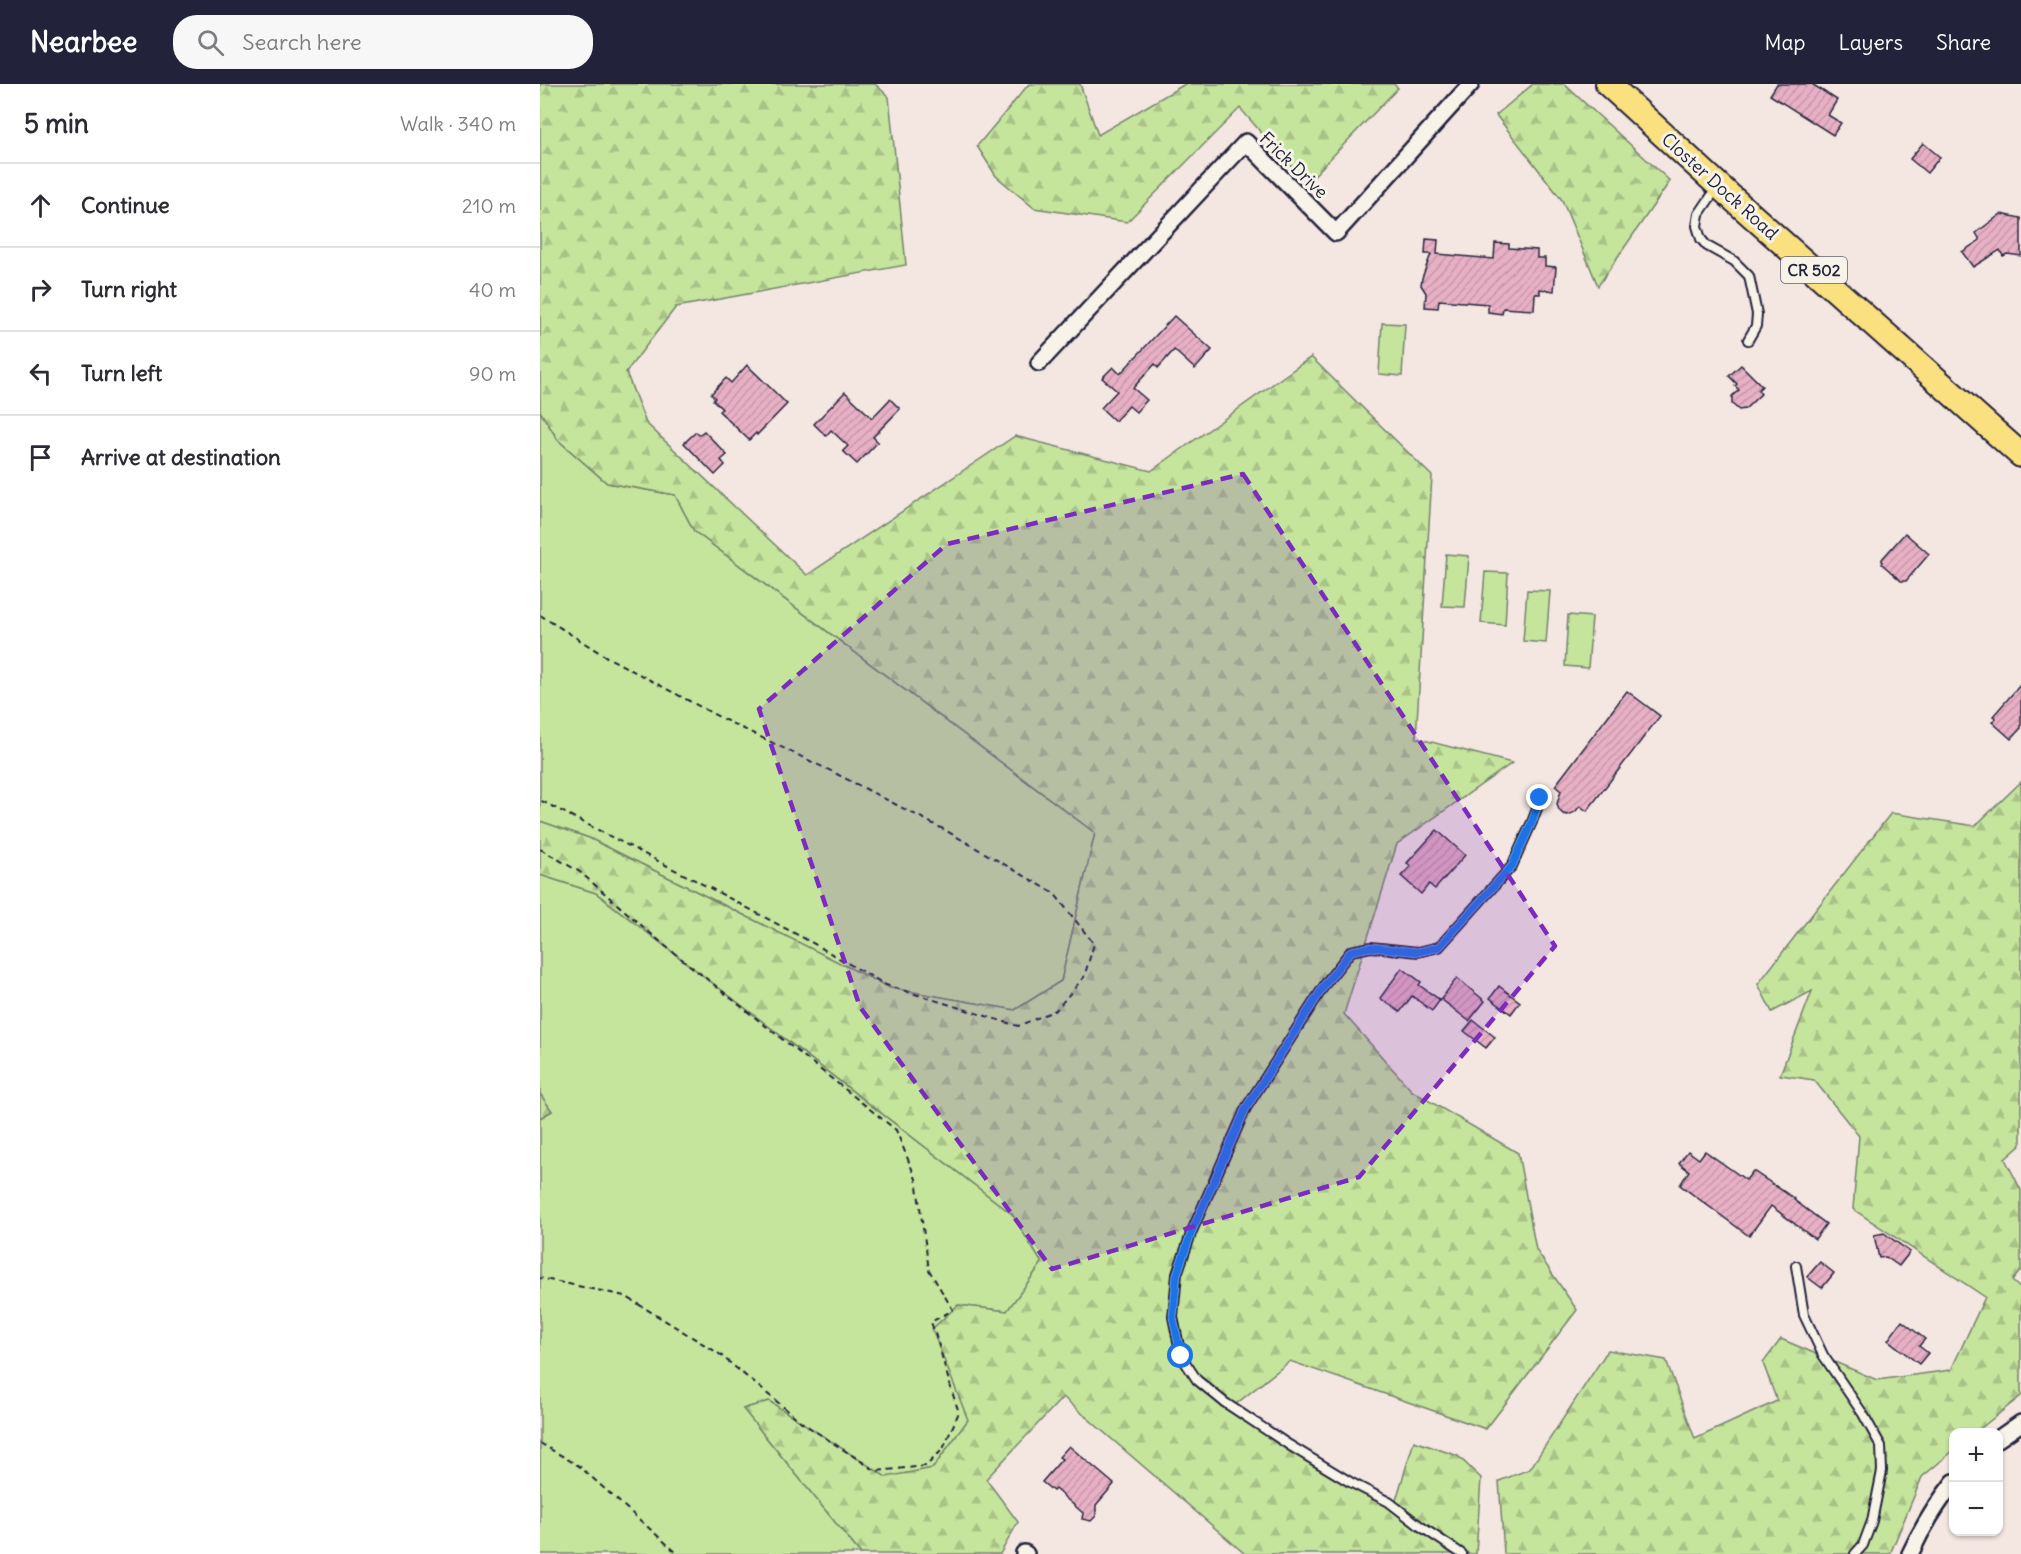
<!DOCTYPE html>
<meta charset="utf-8">
<style>
body{margin:0;font-family:Delius,sans-serif;background:#f7f7f7;color:#2b2b33}
.controls{position:absolute;right:18px;bottom:18px;display:grid;overflow:hidden;border-radius:12px;box-shadow:0 2px 4px #0004}
.controls button{width:54px;height:54px;display:grid;place-items:center;padding:0;border:0;border-bottom:2px solid #e1e1e2;background:#fff;color:#2b2b33;font:30px sans-serif}
.stop{position:absolute;width:18px;height:18px;margin:-14px;border:4px solid #1a73e8;border-radius:50%;background:#fff}
.stop.end{background:#1a73e8;border-color:#fff;box-shadow:0 2px 6px #0008}
.list{margin:0;padding:0;list-style:none}
h2{display:flex;justify-content:space-between;align-items:center;height:78px;margin:0;padding:0 24px;font-size:26px}
h2 small{font-size:20px;font-weight:400;color:#7c7c81}
.list li{display:grid;grid-template-columns:39px 1fr auto;gap:18px;align-items:center;box-sizing:border-box;height:84px;padding:0 24px;border-top:2px solid #e1e1e2}
.list b{display:block;font-size:22px;white-space:nowrap}
.list em{font-size:20px;font-style:normal;color:#7c7c81}
.icon{flex:none;width:33px;height:33px;fill:none;stroke:currentColor;stroke-width:2;stroke-linecap:round;stroke-linejoin:round}
.map{position:relative;flex:none;width:1481px;height:1470px;overflow:hidden}
header{display:flex;align-items:center;gap:36px;box-sizing:border-box;height:84px;padding:0 30px;background:#22223b;color:#fff}
header strong{font-size:28px}
nav{display:flex;gap:33px;margin-inline-start:auto;font-size:21px}
.search{width:420px;height:54px;background:#f7f7f7;display:flex;align-items:center;gap:15px;box-sizing:border-box;padding:0 21px;border-radius:24px;color:#7c7c81;font-size:22px}
main{display:flex}
aside{flex:1;background:#fff}
.map>svg:first-child{display:block}
</style>
<header>
<strong>Nearbee</strong>
<div class="search"><svg class="icon" aria-label="search" viewBox="0 0 24 24"><circle cx="10" cy="10" r="6"/><path d="M15 15l6 6"/></svg>Search here</div>
<nav><a>Map</a><a>Layers</a><a>Share</a></nav>
</header>
<main>
<aside>
<h2>5 min<small>Walk · 340 m</small></h2>
<ul class="list">
<li><svg class="icon" aria-label="ahead" viewBox="0 0 24 24"><path d="M12 20V5M6 11l6-6 6 6"/></svg><div><b>Continue</b></div><em>210 m</em></li>
<li><svg class="icon" aria-label="right" viewBox="0 0 24 24"><path d="M7 20v-9h11M14 6l5 5-5 5"/></svg><div><b>Turn right</b></div><em>40 m</em></li>
<li><svg class="icon" aria-label="left" viewBox="0 0 24 24"><path d="M17 20v-9H6M10 6l-5 5 5 5"/></svg><div><b>Turn left</b></div><em>90 m</em></li>
<li><svg class="icon" aria-label="arrive" viewBox="0 0 24 24"><path d="M6 21V4h12l-3 4 3 4H6"/></svg><div><b>Arrive at destination</b></div></li>
</ul>
</aside>
<div class="map">
<svg width="1481" height="1470" viewBox="0 0 1481 1470">
<defs>
<pattern id="forest-firs" width="22" height="20" patternUnits="userSpaceOnUse" patternTransform="scale(1.5)"><rect width="22" height="20" fill="#c5e49c"/><path d="M5 1l3.5 6h-7zM16 11l3.5 6h-7z" fill="#a9c387"/></pattern>
<pattern id="building-hatch" width="6" height="6" patternUnits="userSpaceOnUse" patternTransform="scale(1.5)"><rect width="6" height="6" fill="#e8b0c4"/><path d="M-1 1l2-2M0 6l6-6M5 7l2-2" fill="none" stroke="#c797a9"/></pattern>
</defs>
<rect width="100%" height="100%" fill="#f4e6e1"/>
<filter id="ink" filterUnits="userSpaceOnUse"><feTurbulence type="fractalNoise" baseFrequency=".0167" numOctaves="2"/><feDisplacementMap in="SourceGraphic" scale="12" xChannelSelector="R" yChannelSelector="G"/><feConvolveMatrix kernelMatrix="1 2 1 2 8 2 1 2 1" color-interpolation-filters="sRGB"/></filter>
<g filter="url(#ink)">
<g fill="#c5e49c" stroke="#74836c" stroke-width="1.5">
<path d="M842 239 865 240 862 292 839 290Z"/>
<path d="M0 327 18 356 67 399 135 411 154 447 555 749 521 897 475 926 350 904 49 754 0 737Z"/>
<path d="M906 470 929 472 925 523 902 522Z"/>
<path d="M945 488 968 489 965 541 941 539Z"/>
<path d="M987 506 1010 507 1006 559 983 557Z"/>
<path d="M1028 531 1052 533 1048 584 1025 582Z"/>
<path d="M0 791 56 809 472 1130 502 1179 467 1227 418 1221 428 1336 393 1384 346 1394 229 1317 203 1325 321 1470H0V1034L12 1027 0 1010Z"/>
</g>
<g fill="url(#forest-firs)" stroke="#74836c" stroke-width="1.5">
<path d="M0 0H335L349 13 366 181 136 223 86 288 106 339 267 491 475 352 611 387 771 273 892 392 876 654 972 679 857 760 804 930 872 1007 978 1069 996 1166 1037 1226 946 1345 750 1277 691 1324 853 1426 874 1357 918 1372 941 1394 936 1470H705L523 1313 446 1395 478 1438 460 1470H321L203 1325 229 1317 346 1393 393 1384 428 1336 392 1245 418 1221 467 1227 502 1179 472 1130 56 809 0 791V737L49 754 350 904 475 926 521 897 555 749 154 447 135 411 67 399 18 356 0 327Z"/>
<path d="M489 0H540L558 51 645 0H854L858 4 766 100 700 24 587 138 494 124 456 92 437 62Z"/>
<path d="M993 0H1024L1130 97 1058 202 1022 116 956 31Z"/>
<path d="M1481 698V1061L1465 1075 1481 1106V1186L1472 1197 1481 1205V1312L1436 1348H1414L1413 1367 1382 1393 1350 1470H964L959 1397 990 1385 1068 1266 1126 1276 1155 1355 1237 1317 1223 1279 1241 1255 1337 1296 1411 1286 1445 1213 1313 1125 1319 1052 1274 996 1240 991 1272 907 1232 928 1218 900 1351 729 1435 742Z"/>
<path d="M0 1010 12 1027 0 1034Z"/>
</g>
<g fill="url(#building-hatch)" stroke="#22223b" stroke-width="1.5">
<path d="M1237 0H1272L1297 16 1288 31 1301 39 1293 51 1230 11Z"/>
<path d="M1383 59 1400 73 1387 89 1370 75Z"/>
<path d="M1461 130 1481 134V172L1467 170 1463 172 1460 166 1433 183 1422 168 1440 156 1436 149Z"/>
<path d="M886 155 898 156 897 170 954 175 955 159 969 160V164L997 166V174H1005V182L1016 183 1014 207 1000 205V210H995L994 226 963 224 962 230 948 228V220L899 216 898 224 885 223 886 209 881 201 882 194 891 170H885Z"/>
<path d="M634 232 672 266 655 285 634 266 618 284 615 280 593 304 607 316 596 328 589 322 575 337 561 324 577 307 562 294 573 283 580 290Z"/>
<path d="M207 281 247 320 217 351 216 349 209 356 179 327 182 325 173 316 175 314 171 310 186 294 191 299Z"/>
<path d="M1201 281 1222 302 1218 306 1221 310 1205 325 1199 326 1192 320V312L1199 306 1195 302 1197 300 1189 292Z"/>
<path d="M305 308 332 334 350 315 360 325 333 353 338 358 317 380 303 367 308 362 291 346 286 352 274 340Z"/>
<path d="M164 347 187 371 181 376 185 381 175 391 144 359 156 348 159 351Z"/>
<path d="M1365 449 1389 470 1366 497H1361L1342 480V475Z"/>
<path d="M1481 600V644L1471 655 1452 638 1456 634 1453 632Z"/>
<path d="M1087 607 1120 632 1047 727 1040 722 1035 728 1028 731 1023 730 1019 726 1017 720 1021 707 1015 702Z"/>
<path d="M897 746 925 771 895 805 889 800 881 810 861 792 871 782 867 779Z"/>
<path d="M862 884 881 898 879 901 900 916 892 927 872 912 860 928 840 914Z"/>
<path d="M917 894 945 917 929 937 901 915Z"/>
<path d="M959 902 980 918 971 930 950 914Z"/>
<path d="M933 936 955 953 946 964 924 947Z"/>
<path d="M1148 1067 1159 1075 1165 1067 1206 1096 1213 1087 1255 1115 1254 1116 1286 1140 1275 1155 1231 1122 1209 1152 1140 1101 1149 1087 1139 1079Z"/>
<path d="M1344 1149 1370 1168 1359 1182 1346 1173 1339 1174 1334 1151Z"/>
<path d="M1280 1178 1294 1189 1282 1204 1267 1193Z"/>
<path d="M1362 1237 1385 1255 1379 1262 1388 1269 1379 1280 1348 1256Z"/>
<path d="M529 1362 574 1400 556 1421V1432L551 1437 542 1435 543 1429 515 1405 513 1407 502 1398 522 1375 519 1373Z"/>
</g>
<g fill="none" stroke-linecap="round" stroke-linejoin="round">
<g stroke="#22223b" stroke-width="12">
<g id="service">
<path d="M1176 105 1159 130 1157 142 1161 155 1167 162 1194 177 1209 192 1217 230 1216 242 1208 256"/>
<path d="M1256 1182 1264 1231 1283 1271 1323 1330 1341 1362 1342 1387 1332 1437 1323 1461 1315 1470"/>
<path d="M922 1470 880 1442 849 1418 810 1398 749 1361 684 1318 657 1296 641 1272 633 1233 637 1190 652 1147 706 1024 786 899 811 867 831 863 878 868 899 863 972 782 992 738 1001 714"/>
</g>
</g>
<g stroke="#22223b" stroke-width="20">
<g id="minor">
<path d="M499 279 706 58 796 149 931 0"/>
<path d="M1458 1355 1481 1339"/>
<path d="M484 1469 486 1470"/>
<path d="M1370 1470C1382 1444 1396 1421 1414 1398"/>
</g>
</g>
<g stroke="#22223b" stroke-width="28">
<path id="primary" d="M1068 0 1190 112 1481 371"/>
</g>
<g stroke="#22223b" stroke-width="2" stroke-dasharray="6 4.5" stroke-linecap="butt">
<path d="M0 531 65 572 183 635 293 688 405 746 514 809 554 860 544 893 516 926 478 942 346 901 269 857 174 806 0 716"/>
<path d="M0 765 40 788 123 860 356 1046 376 1095 389 1186 413 1226 391 1238C402 1268 408 1299 419 1328L403 1365 386 1382 336 1387 264 1340 178 1269 85 1212 0 1194"/>
<path d="M0 1359 39 1382 138 1470"/>
</g>
<use href="#service" stroke="#f7f3e8" stroke-width="8"/>
<use href="#minor" stroke="#f7f3e8" stroke-width="15"/>
<use href="#primary" stroke="#fbe080" stroke-width="24"/>
</g>
</g>
<g fill="none" stroke-linecap="round" stroke-linejoin="round" filter="url(#ink)">
<path stroke="#1a73e8" stroke-width="8" d="M641 1272 633 1233 637 1190 652 1147 706 1024 786 899 811 867 831 863 878 868 899 863 972 782 992 738 1000 714"/>
</g>
<path fill="#7b2cbf" fill-opacity="0.2" stroke="#7b2cbf" stroke-width="4.5" stroke-dasharray="12 8" stroke-linejoin="round" d="M703 390 1015 862 819 1093 512 1185 320 923 219 625 407 460Z"/>
<g text-anchor="middle" dominant-baseline="central" stroke-width="6" stroke-linejoin="round" paint-order="stroke">
<rect fill="#f7f3e8" stroke="#62616f" stroke-width="1.5" x="1241" y="173" width="66" height="26" rx="4.5"/>
<g font-size="16" font-weight="bold" fill="#22223b">
<text x="1274" y="186">CR 502</text>
</g>
<g font-size="18" fill="#22223b" stroke="#f7f3e8">
<text transform="translate(754 81) rotate(44)">Frick Drive</text>
<text transform="translate(1180 102) rotate(42)">Closter Dock Road</text>
</g>
</g>
</svg>
<div class="controls">
<button>+</button>
<button>−</button>
</div>
<div class="stop" style="left:641px;top:1272px"></div>
<div class="stop end" style="left:1000px;top:714px"></div>
</div>
</main>
